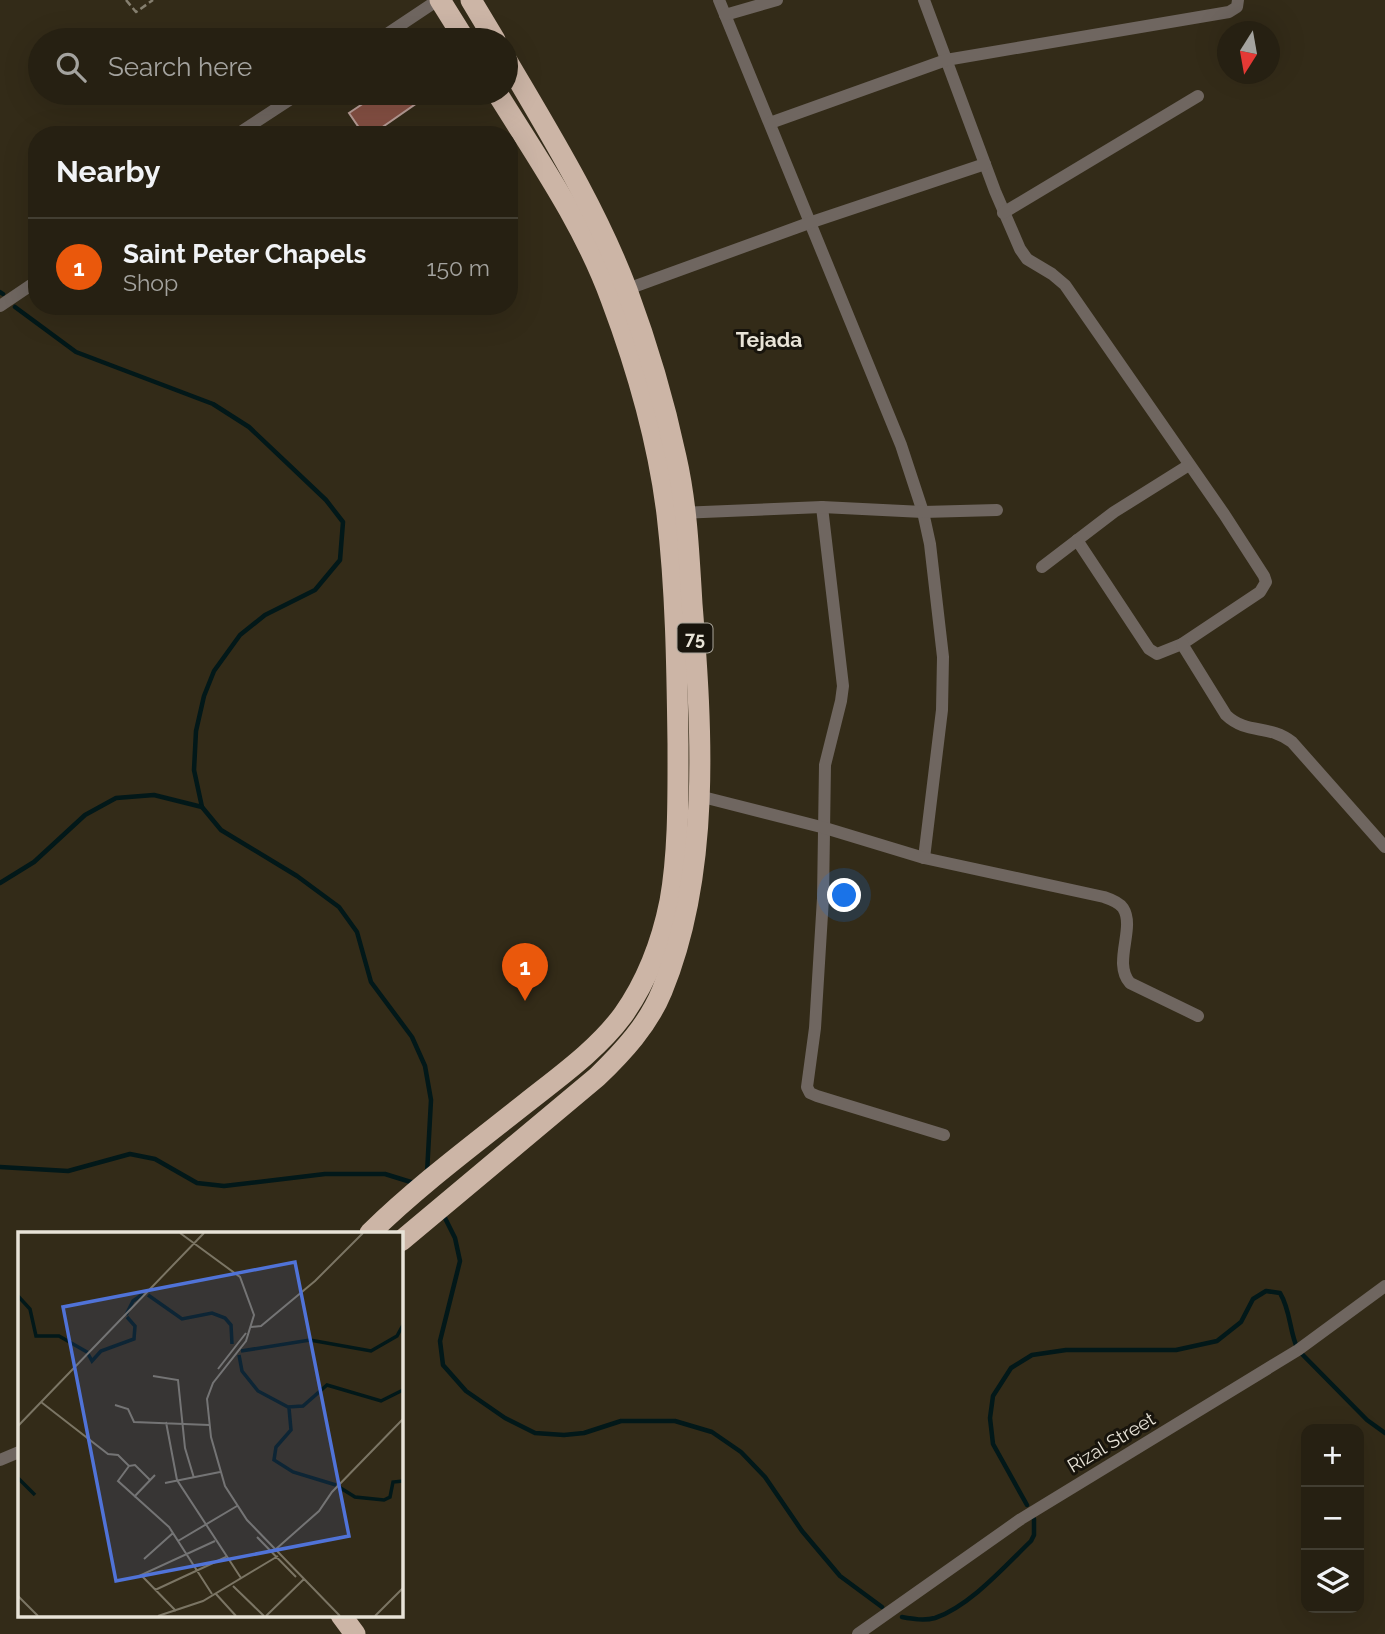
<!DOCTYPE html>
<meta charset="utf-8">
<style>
body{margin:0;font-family:Raleway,sans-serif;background:#2e281b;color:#f1f3f6}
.controls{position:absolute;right:21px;bottom:21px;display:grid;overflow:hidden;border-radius:14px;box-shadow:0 7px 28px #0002}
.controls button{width:63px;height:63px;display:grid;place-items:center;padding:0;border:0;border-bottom:2px solid #423e32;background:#262012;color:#f1f3f6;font:35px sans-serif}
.compass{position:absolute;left:1217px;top:21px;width:63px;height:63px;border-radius:50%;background:#262012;box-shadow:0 7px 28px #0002;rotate:191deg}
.you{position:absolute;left:845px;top:896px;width:24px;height:24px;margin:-18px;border:5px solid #fff;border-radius:50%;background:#1a73e8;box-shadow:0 0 0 10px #1a73e833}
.badge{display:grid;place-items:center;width:46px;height:46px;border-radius:50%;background:#ea580c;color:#fff;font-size:23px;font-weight:700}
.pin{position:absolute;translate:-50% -58px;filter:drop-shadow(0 2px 4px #0008)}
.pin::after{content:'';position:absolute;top:37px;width:24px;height:21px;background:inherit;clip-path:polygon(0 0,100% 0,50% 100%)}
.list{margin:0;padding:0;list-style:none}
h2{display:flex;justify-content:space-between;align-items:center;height:91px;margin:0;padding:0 28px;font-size:30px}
h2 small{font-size:23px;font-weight:400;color:#a4a39f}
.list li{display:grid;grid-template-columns:46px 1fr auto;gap:21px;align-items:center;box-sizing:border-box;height:98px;padding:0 28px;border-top:2px solid #423e32}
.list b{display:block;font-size:26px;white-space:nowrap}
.list p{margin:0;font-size:23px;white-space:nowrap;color:#a4a39f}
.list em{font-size:23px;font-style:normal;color:#a4a39f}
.icon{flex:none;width:38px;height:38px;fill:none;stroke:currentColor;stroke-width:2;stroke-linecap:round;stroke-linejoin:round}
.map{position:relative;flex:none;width:1385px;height:1634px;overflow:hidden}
.search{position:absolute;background:#262012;box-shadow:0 7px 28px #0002;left:28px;top:28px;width:490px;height:77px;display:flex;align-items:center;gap:18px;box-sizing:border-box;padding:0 24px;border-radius:38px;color:#a4a39f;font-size:26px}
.panel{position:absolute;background:#262012;box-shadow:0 7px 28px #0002;left:28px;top:126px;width:490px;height:189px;border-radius:28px}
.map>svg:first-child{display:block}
</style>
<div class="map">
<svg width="1385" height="1634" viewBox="0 0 1385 1634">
<rect width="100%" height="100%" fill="#332b18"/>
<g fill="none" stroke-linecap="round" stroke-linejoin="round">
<g stroke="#021819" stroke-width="4.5">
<path d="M0 292 3 294"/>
<path d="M15 307 76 352 213 404 249 427 326 500 343 522 340 560 315 590 265 615 240 635 214 671 204 696 196 731 194 770 202 807 221 830 297 876 339 907 357 932 371 982 412 1037 425 1066 431 1100 427 1173"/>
<path d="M0 883 34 862 85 815 116 798 154 795 202 807"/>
<path d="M0 1167 68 1171 130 1154 155 1159 197 1183 224 1186 325 1174H385L414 1183"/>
<path d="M443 1214 455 1238 460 1261 440 1341 443 1365 466 1391 505 1418 535 1433 564 1435 584 1433 621 1421H675L712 1432 741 1452 765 1477 802 1531 840 1576 882 1607"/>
<path d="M1027 1505 993 1444 990 1418 993 1396 1011 1368 1032 1355 1066 1350H1176L1217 1341 1241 1322 1253 1299 1266 1291 1280 1293C1291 1311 1289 1331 1298 1350L1367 1420 1385 1433"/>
<path d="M902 1617C913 1619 924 1621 935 1618 970 1606 1005 1566 1031 1541L1034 1535V1519"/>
</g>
</g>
<path fill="#855043" stroke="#b89d96" stroke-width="2" d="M379 93H424L427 96 371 135H364L349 113Z"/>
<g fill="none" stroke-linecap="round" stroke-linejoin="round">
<path stroke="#857f6f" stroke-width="2.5" stroke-dasharray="7 3.5" stroke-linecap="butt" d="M126 0 136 12 153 0"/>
<g stroke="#6f6660" stroke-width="12">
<path d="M719 0 901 445 923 512 930 544 943 657 942 710 924 858"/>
<path d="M924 0 995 191 1020 249 1027 259 1052 274 1065 285 1224 514 1264 576 1266 582 1260 592 1182 644 1157 654 1149 649 1077 540"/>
<path d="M725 15 777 0"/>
<path d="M378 40 438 0"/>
<path d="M770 123 946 60 1229 12 1237 7 1238 0"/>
<path d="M236 135 300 93"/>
<path d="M1003 213 1198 96"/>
<path d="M622 291 809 223 985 164"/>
<path d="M0 306 37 281"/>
<path d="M822 507 843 686 841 701 825 765 823 898 815 1028 807 1087 810 1093 817 1096 944 1135"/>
<path d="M679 513 822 507 923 512 997 510"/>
<path d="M1042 567 1114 512 1189 465"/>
<path d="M1182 644 1226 715C1247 735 1269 724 1292 742L1385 847"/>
<path d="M695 795 825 828 924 858 1104 897C1110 899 1119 902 1123 908 1136 928 1112 963 1130 983L1198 1016"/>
<path d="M0 1460 19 1452"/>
<path d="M858 1634 1021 1519 1298 1350 1385 1286"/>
</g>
<g stroke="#ccb5a6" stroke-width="21">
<path d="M440 0 465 40"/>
<path d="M471 0 495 40"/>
<path d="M370 1233C418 1186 473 1145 526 1103 560 1076 597 1050 623 1015 647 981 662 941 670 901 679 851 678 794 678 744 677 668 676 590 667 514 658 441 637 368 611 299 584 225 538 159 497 93"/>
<path d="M401 1241 597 1077C623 1052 648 1025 662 991 711 872 702 729 692 604 689 555 687 505 676 457 664 401 647 344 627 290 596 208 550 134 506 59"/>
<path d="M341 1615 355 1634"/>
</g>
</g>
<g text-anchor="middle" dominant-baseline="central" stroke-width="6" stroke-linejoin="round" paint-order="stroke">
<rect fill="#18140c" stroke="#aaa59a" stroke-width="2" x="677.5" y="623.5" width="35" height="29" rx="5"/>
<g font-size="18" font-weight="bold" fill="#e8e3d7">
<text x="695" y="638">75</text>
</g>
<g font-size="19" fill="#e8e3d7" stroke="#18140c">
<text transform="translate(1111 1442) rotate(-31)">Rizal Street</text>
</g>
<g font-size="21" font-weight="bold" fill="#e8e3d7" stroke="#18140c">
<text x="769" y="339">Tejada</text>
</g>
</g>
<g transform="translate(18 1232)">
<rect width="385" height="385" fill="#332b18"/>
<path fill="none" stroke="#021819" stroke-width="3.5" d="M130 63 164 87 194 81 207 86 213 93 214 112M0 64 12 77 18 104H41L69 120 74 129 83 119 116 107 117 94 109 85M108 83 115 69 125 62M223 119 292 108 353 119 379 104 385 93M221 123 224 139 240 159 270 175 285 174 309 153 363 169 385 158M271 176 273 198 258 215 256 228 275 240 318 253M0 246 17 263M321 255 337 265 366 268 372 265 375 250 385 249"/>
<path fill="none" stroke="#7b7564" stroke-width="2" d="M162 1 222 45 236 83 228 109 195 151 189 167 193 205 207 254 229 288 322 384M233 95 243 94 297 49 345 1M200 137 228 101M135 144 160 148 167 216 176 246M23 170 90 222 100 223 111 234 117 233 132 248M97 173 110 177 116 190 191 193M148 190 159 248 223 346M0 194 186 1M111 234 100 249 151 295 194 362M147 251 202 240M116 265 137 243M239 305 278 345M160 309 219 274M258 317 301 279 314 260 385 187M126 327 155 301M215 354 246 384M137 358 208 325M198 362 218 384M0 364 20 384M158 379 123 343 197 309M140 384 185 369 260 324M248 384 286 347M357 384 385 356"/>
<path fill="#5073d8" fill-opacity="0.15" stroke="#5073d8" stroke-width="3.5" d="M277 30 331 304 98 349 45 75Z"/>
<rect width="385" height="385" fill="none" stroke="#e8e3d7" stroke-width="3.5"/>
</g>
</svg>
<div class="controls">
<button>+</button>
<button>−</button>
<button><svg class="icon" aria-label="layers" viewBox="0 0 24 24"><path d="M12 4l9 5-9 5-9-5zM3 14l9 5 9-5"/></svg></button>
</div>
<svg class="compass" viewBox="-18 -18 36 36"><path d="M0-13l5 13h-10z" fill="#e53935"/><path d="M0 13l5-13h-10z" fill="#a4a39f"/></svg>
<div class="you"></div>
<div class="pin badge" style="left:525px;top:1001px">1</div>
<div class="search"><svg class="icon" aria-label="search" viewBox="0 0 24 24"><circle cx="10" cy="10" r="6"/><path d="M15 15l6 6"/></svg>Search here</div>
<section class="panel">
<h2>Nearby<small></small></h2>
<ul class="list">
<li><span class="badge">1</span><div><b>Saint Peter Chapels</b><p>Shop</p></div><em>150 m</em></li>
</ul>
</section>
</div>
